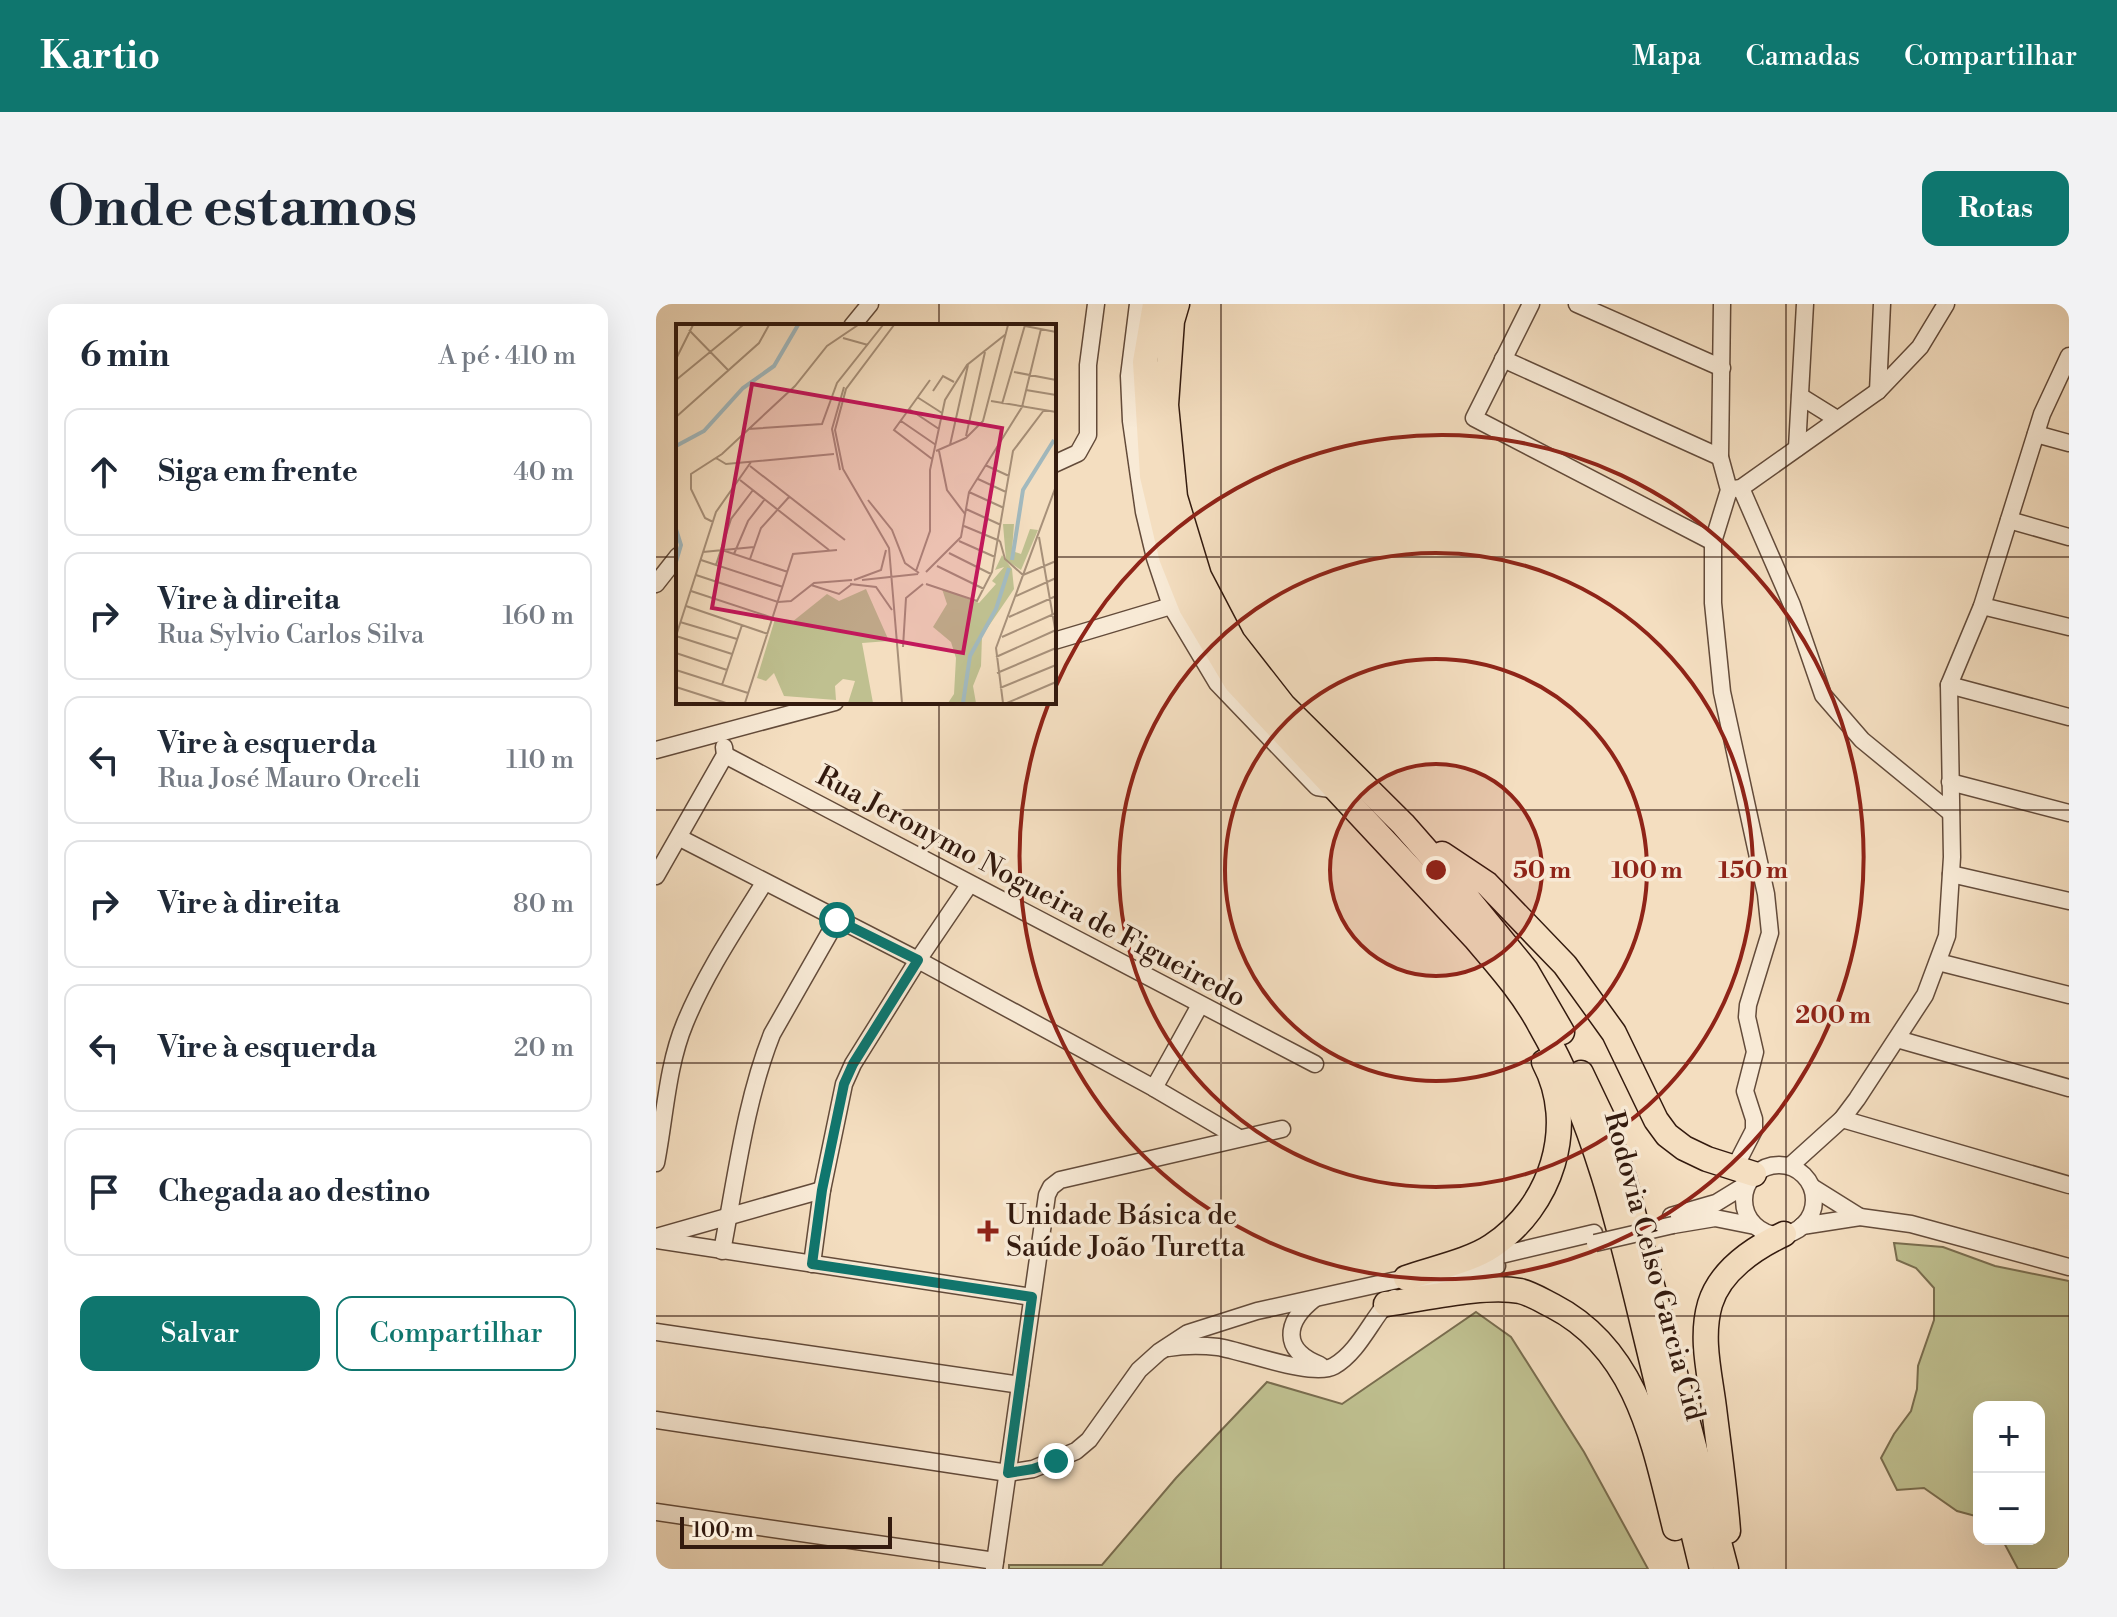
<!DOCTYPE html>
<html lang="pt">
<meta charset="utf-8">
<style>
body{margin:0;font-family:"Libre Bodoni",serif;background:#f2f2f3;color:#1f2937}
.controls{position:absolute;right:24px;bottom:24px;display:grid;overflow:hidden;border-radius:16px;box-shadow:0 8px 32px #0002}
.controls button{width:72px;height:72px;display:grid;place-items:center;padding:0;border:0;border-bottom:2px solid #e0e1e3;background:#fff;color:#1f2937;font:40px sans-serif}
.scale{position:absolute;left:24px;bottom:20px;width:212px;box-sizing:border-box;padding-left:8px;border:4px solid #331a0e;border-top:0;font-size:22px;line-height:28px;white-space:nowrap;color:#331a0e;-webkit-text-stroke:6px #f8ead6;paint-order:stroke}
.stop{position:absolute;width:24px;height:24px;margin:-18px;border:6px solid #0f766e;border-radius:50%;background:#fff}
.stop.end{background:#0f766e;border-color:#fff;box-shadow:0 2px 8px #0008}
.list{margin:0;padding:0;list-style:none}
h2{display:flex;justify-content:space-between;align-items:center;height:104px;margin:0;padding:0 32px;font-size:34px}
h2 small{font-size:26px;font-weight:400;color:#747a83}
.list li{display:grid;grid-template-columns:52px 1fr auto;gap:24px;align-items:center;box-sizing:border-box;height:128px;margin:0 16px 16px;padding:0 16px;border:2px solid #e0e1e3;border-radius:16px}
.list b{display:block;font-size:30px;white-space:nowrap}
.list p{margin:0;font-size:26px;white-space:nowrap;color:#747a83}
.list em{font-size:26px;font-style:normal;color:#747a83}
.actions{display:flex;gap:16px;padding:24px 32px}
.actions a{flex:1;padding:18px 0;border:2px solid #0f766e;border-radius:16px;text-align:center;font-size:28px;color:#0f766e}
.actions .main{background:#0f766e;color:#fff}
.icon{flex:none;width:44px;height:44px;fill:none;stroke:currentColor;stroke-width:2;stroke-linecap:round;stroke-linejoin:round}
.map{position:relative;flex:none;width:1413px;height:1265px;overflow:hidden;border-radius:16px}
header{display:flex;align-items:center;gap:48px;box-sizing:border-box;height:112px;padding:0 40px;background:#0f766e;color:#fff}
header strong{font-size:38px}
nav{display:flex;gap:44px;margin-inline-start:auto;font-size:28px}
.intro{display:flex;align-items:center;justify-content:space-between;box-sizing:border-box;height:192px;padding:0 48px}
h1{margin:0;font-size:56px}
.button{padding:20px 36px;border-radius:16px;background:#0f766e;color:#fff;font-size:28px;font-weight:700}
main{display:flex;gap:48px;padding:0 48px}
aside{flex:1;background:#fff;border-radius:16px;box-shadow:0 8px 32px #0002}
.map>svg:first-child{display:block}
</style>
<header>
<strong>Kartio</strong>
<nav><a>Mapa</a><a>Camadas</a><a>Compartilhar</a></nav>
</header>
<div class="intro"><h1>Onde estamos</h1><a class="button">Rotas</a></div>
<main>
<aside>
<h2>6 min<small>A pé · 410 m</small></h2>
<ul class="list">
<li><svg class="icon" aria-label="ahead" viewBox="0 0 24 24"><path d="M12 20V5M6 11l6-6 6 6"/></svg><div><b>Siga em frente</b></div><em>40 m</em></li>
<li><svg class="icon" aria-label="right" viewBox="0 0 24 24"><path d="M7 20v-9h11M14 6l5 5-5 5"/></svg><div><b>Vire à direita</b><p>Rua Sylvio Carlos Silva</p></div><em>160 m</em></li>
<li><svg class="icon" aria-label="left" viewBox="0 0 24 24"><path d="M17 20v-9H6M10 6l-5 5 5 5"/></svg><div><b>Vire à esquerda</b><p>Rua José Mauro Orceli</p></div><em>110 m</em></li>
<li><svg class="icon" aria-label="right" viewBox="0 0 24 24"><path d="M7 20v-9h11M14 6l5 5-5 5"/></svg><div><b>Vire à direita</b></div><em>80 m</em></li>
<li><svg class="icon" aria-label="left" viewBox="0 0 24 24"><path d="M17 20v-9H6M10 6l-5 5 5 5"/></svg><div><b>Vire à esquerda</b></div><em>20 m</em></li>
<li><svg class="icon" aria-label="arrive" viewBox="0 0 24 24"><path d="M6 21V4h12l-3 4 3 4H6"/></svg><div><b>Chegada ao destino</b></div></li>
</ul>
<div class="actions"><a class="main">Salvar</a><a>Compartilhar</a></div>
</aside>
<div class="map">
<svg width="1413" height="1265" viewBox="0 0 1413 1265">
<rect width="100%" height="100%" fill="#f4dec0"/>
<filter id="stains"><feTurbulence type="fractalNoise" baseFrequency=".0025" numOctaves="4"/><feColorMatrix values="0 0 0 0 .2 0 0 0 0 .09 0 0 0 0 .02 0 0 0 .5 -.17"/></filter>
<radialGradient id="worn" r=".72"><stop offset=".6" stop-color="#630" stop-opacity="0"/><stop offset="1" stop-color="#630" stop-opacity=".3"/></radialGradient>
<g fill="#bfc090" stroke="#796d4f" stroke-width="2">
<path d="M1238 939 1287 943 1339 962 1413 977V1265H1362L1346 1235H1383V1103H1323V1213L1301 1207 1268 1184 1241 1186 1225 1154 1238 1130 1255 1107 1261 1085 1262 1062 1278 1016V984L1260 964 1241 956Z"/>
<path d="M820 1008 855 1033 928 1148 992 1265H353V1261H446L520 1174 611 1078 686 1100Z"/>
</g>
<g fill="none" stroke-linecap="round" stroke-linejoin="round">
<g stroke="#634b3a" stroke-width="19">
<g id="minor">
<path d="M482 0 473 72 475 117 488 208 499 254 515 302 561 379 661 483 680 486"/>
<path d="M875 0 818 114 1057 238"/>
<path d="M921 0 1066 64"/>
<path d="M1066 0 1064 153 1073 186 1057 238V299L1066 388 1110 590 1114 629 1092 701 1091 713 1099 748 1089 787 1098 815V826L1079 863"/>
<path d="M196 22 214 0"/>
<path d="M847 55 1064 153"/>
<path d="M1222 87 1226 0"/>
<path d="M1144 92 1181 115"/>
<path d="M1380 130 1413 139"/>
<path d="M1141 144 1149 0"/>
<path d="M398 160 422 149 432 131V61L440 0"/>
<path d="M1085 184 1136 301 1167 391 1206 436 1295 509"/>
<path d="M1077 185 1085 184 1222 87 1264 43 1290 0"/>
<path d="M1353 216 1413 233"/>
<path d="M0 280 22 252"/>
<path d="M1326 302 1413 323"/>
<path d="M398 337 515 302"/>
<path d="M1293 381 1413 413"/>
<path d="M0 446 179 398"/>
<path d="M69 451 659 760"/>
<path d="M1294 478 1413 509"/>
<path d="M24 534 262 656 498 784 583 834"/>
<path d="M1295 570 1413 597"/>
<path d="M0 572 69 451 68 443"/>
<path d="M1282 658 1413 691"/>
<path d="M1241 735 1413 784"/>
<path d="M498 784 544 701"/>
<path d="M1186 815 1413 881"/>
<path d="M0 859C9 813 11 762 29 719 49 670 80 624 108 579"/>
<circle cx="1123" cy="896" r="35"/>
<path d="M1134 862 1186 815 1201 795 1269 691 1291 632 1296 553 1293 381 1326 302 1386 110 1413 52"/>
<path d="M1156 883 1204 913"/>
<path d="M1015 912 1060 899 1091 880"/>
<path d="M1017 921 1059 914 1099 922"/>
<path d="M1146 922 1204 913 1255 920 1413 963"/>
<path d="M0 933 166 886"/>
<path d="M0 936 376 993"/>
<path d="M66 947C80 875 89 798 116 730L181 616"/>
<path d="M824 956 938 929"/>
<path d="M156 960 166 886 188 780 197 760 262 656 313 581"/>
<path d="M766 981 841 962"/>
<path d="M658 995C629 1018 625 1046 664 1061"/>
<path d="M0 1028 364 1081"/>
<path d="M512 1044C529 1041 545 1041 562 1043 588 1047 657 1074 678 1062 701 1049 714 1019 730 1000L738 994"/>
<path d="M0 1116 352 1169 377 1165 420 1147 433 1136 483 1066 503 1048 532 1029 601 1007 759 972"/>
<path d="M0 1208 339 1257"/>
<path d="M338 1265 391 891 395 883 404 876 626 825"/>
</g>
</g>
<g stroke="#331a0e" stroke-width="27">
<g id="highway">
<path d="M499 0 489 58 496 172 515 253 535 303 580 378 819 634C842 661 867 689 884 721 938 815 964 924 989 1029 1008 1108 1027 1186 1046 1265"/>
<path d="M521 0 516 17 510 101 519 193 543 272 577 337 627 401 747 520 804 585 870 666 906 728"/>
<path d="M786 550 831 580 909 661 958 729 1000 816 1011 831 1028 844 1051 855 1098 870"/>
<path d="M925 769 946 813 968 874 1070 1265"/>
<path d="M750 974C775 965 814 957 836 942 895 903 922 822 888 758"/>
<path d="M730 1000C767 995 829 980 864 987 876 990 887 997 897 1002 982 1046 998 1140 1019 1224"/>
<path d="M1072 1227C1069 1186 1063 1145 1058 1104 1054 1071 1044 1034 1054 1000 1064 967 1098 944 1128 930"/>
</g>
</g>
<use href="#minor" stroke="#f8ead6" stroke-width="16"/>
<use href="#highway" stroke="#f4dec0" stroke-width="24"/>
<g stroke="#634b3a" stroke-width="19" stroke-linecap="butt">
<path id="minor-bridge" d="M939 939 1017 921"/>
</g>
<use href="#minor-bridge" stroke="#f8ead6" stroke-width="16"/>
</g>
<g fill="none" stroke-linecap="round" stroke-linejoin="round">
<path stroke="#0f766e" stroke-width="10" d="M181 616 262 656 197 760 188 780 166 886 156 960 376 993 352 1169 377 1165 400 1157"/>
</g>
<path fill="none" stroke="#331a0e" stroke-width="2" stroke-opacity="0.55" d="M283 0V22M565 0V1265M848 0V1265M1130 0V1265M0 253H22M398 253H1413M283 398V1265M0 506H1413M0 759H1413M0 1012H1413"/>
<circle cx="780" cy="566" r="106" fill="#8f2418" fill-opacity=".12"/>
<g fill="none" stroke="#8f2418" stroke-width="4">
<circle cx="780" cy="566" r="106"/>
<circle cx="780" cy="566" r="211"/>
<circle cx="780" cy="566" r="317"/>
<path d="M399 384A422 422 0 1 1 392 401"/>
</g>
<path fill="#8f2418" stroke="#f8ead6" stroke-width="3" d="M328 915h8v8h8v8h-8v8h-8v-8h-8v-8h8z"/>
<g text-anchor="middle" dominant-baseline="central" stroke-width="7" stroke-linejoin="round" paint-order="stroke">
<g font-size="28" fill="#331a0e" stroke="#f8ead6">
<text transform="translate(375 583) rotate(28)">Rua Jeronymo Nogueira de Figueiredo</text>
<text transform="translate(998 962) rotate(75)">Rodovia Celso Garcia Cid</text>
</g>
<g font-size="28" fill="#331a0e" stroke="#f8ead6" text-anchor="start">
<text x="350" y="911">Unidade Básica de<tspan x="350" dy="32">Saúde João Turetta</tspan></text>
</g>
</g>
<g transform="translate(20 20)">
<rect width="380" height="380" fill="#f4dec0"/>
<path d="M327 200H338L336 227 345 230 354 205 362 206 345 246 330 236ZM326 231 336 245 338 265 306 312 305 342 297 362 300 379H272L278 370 280 334 275 318 257 303 271 280 266 265 303 279 320 260 316 257 328 243 319 246ZM190 265 213 317 186 319 197 379H172L179 357 167 355 159 362 160 376 108 372 98 349 90 357 81 354 99 295 116 298 151 270 163 277Z" fill="#bfc090"/>
<path fill="none" stroke="#a2b9be" stroke-width="4" d="M0 122 28 107 67 64 98 42 122 1M0 205 5 221 0 238M336 236 347 166 378 116M287 379 294 332 320 285 333 244"/>
<path fill="none" stroke="#a79079" stroke-width="2" d="M218 1 170 65 159 106 167 145 213 224 226 379M349 2 380 8M13 6 52 46M167 14 192 21M0 35 17 1M338 48 380 56M0 56 67 1M254 56 218 106 256 135M350 66 380 71M257 67 267 52 278 58M241 73 266 89M315 77 380 88M326 80 349 1M233 85 263 105M0 93 83 19 93 1M225 97 260 121M72 105 146 100 161 59 207 1M290 112 309 28M274 121 292 41M260 127 290 114 307 97 332 1M263 127 271 166 289 190M40 134 50 140 158 130M309 141 333 152M74 142 169 216M164 146 156 105 168 63M302 155 330 168M64 156 153 226M293 168 328 184M192 176 216 206 229 239 243 249M290 185 325 201M37 198 29 194 15 165V150L46 130 119 62 151 22 182 1M288 202 324 217M363 213 380 310M283 217 319 233M324 217 329 235 347 251 380 237M46 226 112 248M27 228 78 223M273 229 315 250M58 230 72 197 89 175M74 235 85 204 113 173M25 236 107 263M40 241 55 195 77 166M261 242 308 265M240 247 254 207V146L269 76 291 41 330 10M250 248 285 213 293 168 346 83 365 5M20 251 102 278 115 277 138 259 176 256M178 256 205 246 210 226M186 256 242 250M174 260 200 263 216 286M250 260 301 277 316 248 337 127 368 86M135 261 163 270 176 260M15 267 97 294M340 272 380 254M10 282 92 310M333 293 380 272M4 298 61 315M0 312 40 188 75 138M0 312 56 330M326 313 380 289M227 323 230 274 247 260M0 329 51 346M320 333 380 306M0 346 72 369M321 349 380 324M46 361 66 301M0 363 50 379M324 364 380 341M69 379 117 230 161 226M327 379 320 324 380 162M331 379 380 358"/>
<path fill="#c2185b" fill-opacity="0.15" stroke="#c2185b" stroke-width="4" d="M76 60 326 104 287 329 36 284Z"/>
<rect width="380" height="380" fill="none" stroke="#331a0e" stroke-width="4"/>
</g>
<circle cx="780" cy="566" r="12" fill="#8f2418" stroke="#f8ead6" stroke-width="4"/>
<g font-size="24" text-anchor="middle" font-weight="bold" fill="#8f2418" stroke="#f8ead6" stroke-width="7" stroke-linejoin="round" paint-order="stroke">
<text x="886" y="574">50 m</text>
<text x="991" y="574">100 m</text>
<text x="1097" y="574">150 m</text>
<text x="1177" y="719">200 m</text>
</g>
<rect width="100%" height="100%" filter="url(#stains)"/>
<rect width="100%" height="100%" fill="url(#worn)"/>
</svg>
<div class="controls">
<button>+</button>
<button>−</button>
</div>
<div class="scale">100 m</div>
<div class="stop" style="left:181px;top:616px"></div>
<div class="stop end" style="left:400px;top:1157px"></div>
</div>
</main>
